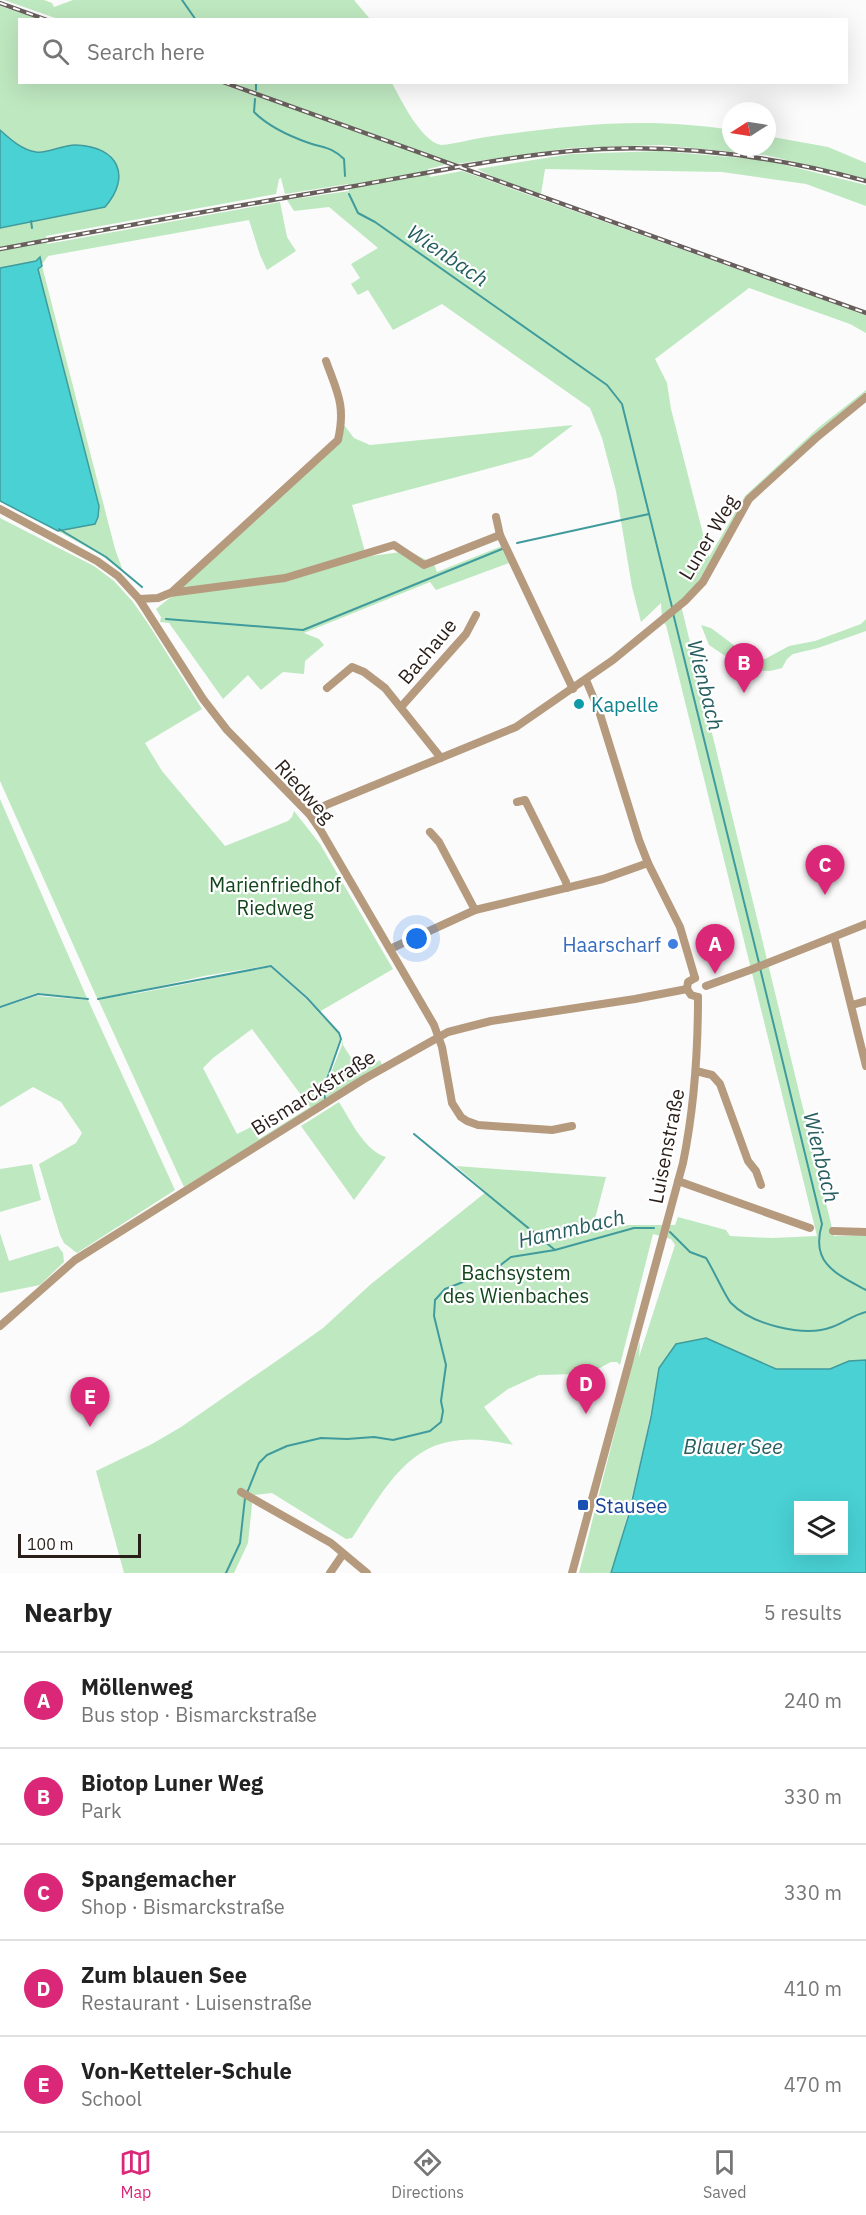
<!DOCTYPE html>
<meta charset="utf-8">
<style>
body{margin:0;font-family:"IBM Plex Sans",sans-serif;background:#f2f2f2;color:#222}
.controls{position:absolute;right:18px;bottom:18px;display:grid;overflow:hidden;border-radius:0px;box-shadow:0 6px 24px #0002}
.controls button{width:54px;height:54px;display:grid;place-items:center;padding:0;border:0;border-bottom:2px solid #e0e0e0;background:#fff;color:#222;font:30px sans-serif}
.compass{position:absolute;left:722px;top:102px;width:54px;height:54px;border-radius:50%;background:#fff;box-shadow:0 6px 24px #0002;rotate:258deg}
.scale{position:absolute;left:18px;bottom:15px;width:123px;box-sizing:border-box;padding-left:6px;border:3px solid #2a1e19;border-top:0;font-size:16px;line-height:21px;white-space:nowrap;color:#2a1e19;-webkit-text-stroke:4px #fff;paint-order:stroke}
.you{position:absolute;left:417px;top:939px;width:21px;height:21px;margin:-15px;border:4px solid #fff;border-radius:50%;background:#1a73e8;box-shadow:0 0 0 9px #1a73e833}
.badge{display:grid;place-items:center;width:39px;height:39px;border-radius:50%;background:#db2777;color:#fff;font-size:20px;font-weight:700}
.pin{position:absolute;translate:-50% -50px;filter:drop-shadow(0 2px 3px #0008)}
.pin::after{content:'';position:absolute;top:32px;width:21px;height:18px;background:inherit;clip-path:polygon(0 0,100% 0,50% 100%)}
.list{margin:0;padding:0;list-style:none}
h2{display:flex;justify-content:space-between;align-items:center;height:78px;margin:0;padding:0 24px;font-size:26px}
h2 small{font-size:20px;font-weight:400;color:#767676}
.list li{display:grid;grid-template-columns:39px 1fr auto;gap:18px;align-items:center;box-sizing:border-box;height:96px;padding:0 24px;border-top:2px solid #e0e0e0}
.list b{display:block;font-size:22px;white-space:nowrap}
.list p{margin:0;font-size:20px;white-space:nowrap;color:#767676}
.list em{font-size:20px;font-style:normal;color:#767676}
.icon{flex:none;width:33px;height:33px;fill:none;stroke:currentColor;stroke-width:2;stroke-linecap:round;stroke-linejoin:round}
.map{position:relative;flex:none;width:866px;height:1573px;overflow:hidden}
.search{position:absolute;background:#fff;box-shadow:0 6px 24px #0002;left:18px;right:18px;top:18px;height:66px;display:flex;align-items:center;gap:15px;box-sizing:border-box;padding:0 21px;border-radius:0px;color:#767676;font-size:22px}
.sheet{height:558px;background:#fff}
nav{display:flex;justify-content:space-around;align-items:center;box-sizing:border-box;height:84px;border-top:2px solid #e0e0e0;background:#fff;font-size:16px;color:#767676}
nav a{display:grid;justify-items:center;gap:3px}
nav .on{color:#db2777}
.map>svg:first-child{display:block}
</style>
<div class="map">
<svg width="866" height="1573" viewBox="0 0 866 1573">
<rect width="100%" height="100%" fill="#fbfbfb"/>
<g fill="#bee8c0" fill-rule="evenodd">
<path d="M4 0H44L52 3 54 7 73 0H354L370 19H58Z"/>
<path d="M0 6 39 19 20 20V82L392 83C401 100 421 141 441 145 456 144 471 139 486 137 569 125 648 116 731 130V147H767V136L828 147 866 163V179L765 155 661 145 570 148 456 164 422 153 424 156 448 164 428 169 430 177 462 171 866 315V333L850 324 749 288 655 359 667 383 671 409 709 557 745 496 818 428 866 390V392L748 495 697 585 680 601 834 1236 866 1235V1360L849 1361 830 1369H776L747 1357 659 1368C647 1438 631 1506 611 1573H579L631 1368 640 1341 639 1357 675 1245 671 1239 653 1234 620 1365 617 1362H611L596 1370 577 1374 539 1375 508 1389 484 1407 513 1445C420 1423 397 1469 352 1538L346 1539 272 1493 253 1495 248 1543 234 1573H124L96 1471 152 1444 181 1427 285 1355 323 1328 371 1284 486 1192 456 1166 606 1177 592 1230 629 1225H675L678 1217 726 1230 730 1236 771 1238 817 1236 666 625 662 621 661 603 641 622 632 587 616 491 602 438 590 408 442 304 393 330 368 290 358 295 351 284 360 278 351 264 378 248 329 207 294 211 287 200 349 191 348 184 285 194 281 178 279 179 276 194 46 236 47 244 280 202 287 237 296 251 267 270 260 255 249 220 48 256 40 267 42 266 115 549 123 571 101 555 58 531 94 524 98 517 99 506 38 270 0 499Z"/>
<path d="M661 151 765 160 866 185V206L806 184 722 172 545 169 541 194 497 179 477 169 571 154Z"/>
<path d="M344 425 354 438 370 445 573 425 531 457 352 505 365 552 285 575 179 590 340 441Z"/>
<path d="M0 518 94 566 114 581 133 602 149 625 202 709 145 743 162 771 225 846 288 821 292 817 294 811 320 844 393 969 319 1012 307 997 272 965 204 976 125 994 97 998 0 781Z"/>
<path d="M507 544 509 549 503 551 509 563 436 590 430 582 304 633 319 639 324 645 305 661 304 674 283 672 261 690 248 675 223 699 169 623 160 622 161 617 156 609 172 596 285 580 371 556 409 551 434 564 437 572Z"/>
<path d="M866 619V631L818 648 793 654 787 659 782 668 770 671 746 670 709 645 701 625 711 628 751 658 765 659 789 646 815 641 861 624Z"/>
<path d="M0 799 87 998 37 993 0 1006Z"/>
<path d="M271 967 306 999 338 1033 340 1039 322 1089 325 1098 324 1090 342 1045V1038L343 1045 360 1072 380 1060 382 1065 184 1187 98 999C156 992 213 977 271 967ZM252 1029 310 1107 259 1139 251 1127 237 1134 203 1068 213 1058Z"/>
<path d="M37 996 88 1000 175 1190 77 1253 64 1243 60 1235 39 1164 76 1143 82 1133 61 1102 33 1087 0 1107V1008Z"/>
<path d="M339 1102C351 1121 364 1150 386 1157L354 1200 301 1126Z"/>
<path d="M32 1164 41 1200 0 1212V1169Z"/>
<path d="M0 1233 9 1261 58 1246 63 1253 64 1262 40 1285 0 1293Z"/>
</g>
<g fill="#49d1d4" stroke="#409b9c" stroke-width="1.5" fill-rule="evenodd">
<path d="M0 130C10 139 22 150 36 152 48 154 63 144 77 145 118 147 132 176 105 207L0 228Z"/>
<path d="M40 257 42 266 38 269 99 506 98 517 95 524 58 531 0 501V268L36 261Z"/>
<path d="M706 1338 776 1369H830L849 1361 866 1360V1573H611L629 1514 651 1417 659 1368 676 1344ZM798 1506H844V1550H798Z"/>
</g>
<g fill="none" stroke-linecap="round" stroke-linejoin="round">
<g stroke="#409b9c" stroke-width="2">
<path d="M182 0 196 20"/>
<path d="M256 82V90"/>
<path d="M255 99 254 112C269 127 289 136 309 143 324 148 332 147 344 159L345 176"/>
<path d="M349 194 358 213 375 222 607 385 622 404 672 607"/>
<path d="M31 221 32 228"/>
<path d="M59 529 106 557 142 587"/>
<path d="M517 543 649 514"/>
<path d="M673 613 759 963"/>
<path d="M166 619 303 630 502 549"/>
<path d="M760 968 822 1224C810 1263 836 1274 866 1290"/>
<path d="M98 999 271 966 307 998 339 1033 341 1039 323 1090 325 1098"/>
<path d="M0 1007 38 994 88 999"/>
<path d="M414 1134 555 1250"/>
<path d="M670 1232 690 1252 706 1258C712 1267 726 1298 731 1303 751 1324 804 1338 832 1327 844 1323 853 1315 866 1312"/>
<path d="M247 1493 259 1463 267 1455 287 1446 321 1438 347 1439 374 1437 393 1440 430 1431 441 1422 443 1411 441 1401 446 1365 434 1316 435 1300 445 1289 494 1270 511 1257 555 1250 634 1228H654"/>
<path d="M226 1573 240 1543 245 1498"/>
</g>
<g stroke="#b69a7e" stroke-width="8">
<path d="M0 509 97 561 118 576 139 599 203 699 227 730 310 815 321 831 434 1025 442 1047 452 1103 461 1117 467 1121 478 1125 552 1130 572 1126"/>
<path d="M496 517 500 535 573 689"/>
<path d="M172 592 338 440C346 405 337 392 326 361"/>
<path d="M139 599 158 598 170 593 285 578 394 545 424 565 500 535"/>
<path d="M586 680 599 711 639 840 648 863 680 927 695 978"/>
<path d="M327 688 352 667 364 672 385 688 441 758"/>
<path d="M401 707 466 634 476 615"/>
<path d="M517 802 525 800 566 882 567 888"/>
<path d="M310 815 326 805 516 727 613 660 685 601 703 582 749 499 816 438 866 397"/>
<path d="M430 832 439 842 475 910"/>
<path d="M834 937 866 1066"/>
<path d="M390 949 475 910 603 879 648 863"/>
<path d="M695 978 688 982 687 989 691 995 698 997"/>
<path d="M706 986 750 970 866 924"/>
<path d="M852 1005 866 1001"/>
<path d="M696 1071 712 1075 720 1084 748 1161 756 1171 761 1185"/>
<path d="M678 1181 810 1228"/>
<path d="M833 1231 866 1232"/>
<path d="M0 1326 75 1260 364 1079 448 1032 491 1021 635 999 687 989"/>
<path d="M241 1492 331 1543 367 1573"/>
<path d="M330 1573 343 1554"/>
<path d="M572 1573 683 1163C694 1109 698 1053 698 997"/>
</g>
<g stroke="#685f5c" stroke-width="4.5">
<g id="rail">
<path d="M0 3 47 20"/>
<path d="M223 82 866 313"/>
<path d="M0 249C114 228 228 207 343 188 419 175 494 158 571 151 671 142 770 155 866 181"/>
</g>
</g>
<use href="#rail" stroke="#fff" stroke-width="2" stroke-dasharray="7" stroke-linecap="butt"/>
</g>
<circle fill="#0f9aa8" stroke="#fff" stroke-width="2" cx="579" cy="704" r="6"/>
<circle fill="#3f7fe0" stroke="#fff" stroke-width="2" cx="673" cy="944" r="6"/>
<rect fill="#1a4fb4" stroke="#fff" stroke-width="2" x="577" y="1499" width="12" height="12" rx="3"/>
<g text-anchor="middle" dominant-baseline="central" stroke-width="4.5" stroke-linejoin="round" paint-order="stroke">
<g font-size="20" fill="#2a1e19" stroke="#fff">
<text transform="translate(708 537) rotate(-59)">Luner Weg</text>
<text transform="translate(427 651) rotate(-50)">Bachaue</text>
<text transform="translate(305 791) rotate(48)">Riedweg</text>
<text transform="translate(313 1092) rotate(-32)">Bismarckstraße</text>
<text transform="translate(666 1146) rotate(-79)">Luisenstraße</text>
</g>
<g font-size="20" fill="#0d838f" stroke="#fff" text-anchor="start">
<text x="591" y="704">Kapelle</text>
</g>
<g font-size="20" fill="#12451c" stroke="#fff">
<text x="275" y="884">Marienfriedhof<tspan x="275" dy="23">Riedweg</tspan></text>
<text x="516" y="1272">Bachsystem<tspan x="516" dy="23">des Wienbaches</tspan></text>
</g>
<g font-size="20" fill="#366cbe" stroke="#fff" text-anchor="end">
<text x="661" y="944">Haarscharf</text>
</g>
<g font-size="20" fill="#164399" stroke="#fff" text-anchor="start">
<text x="595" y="1505">Stausee</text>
</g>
<g font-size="21" font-style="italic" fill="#265e5f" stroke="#fff">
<text transform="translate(448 255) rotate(34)">Wienbach</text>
<text transform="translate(706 685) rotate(76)">Wienbach</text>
<text transform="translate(822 1157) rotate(76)">Wienbach</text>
<text transform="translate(571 1228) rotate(-13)">Hammbach</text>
<text x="733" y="1446">Blauer See</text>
</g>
</g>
</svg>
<div class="controls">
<button><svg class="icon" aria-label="layers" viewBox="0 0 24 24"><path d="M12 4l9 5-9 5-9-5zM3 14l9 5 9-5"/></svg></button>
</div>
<svg class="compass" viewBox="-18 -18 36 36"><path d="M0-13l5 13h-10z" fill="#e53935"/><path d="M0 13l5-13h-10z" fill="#767676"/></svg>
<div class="scale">100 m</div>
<div class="you"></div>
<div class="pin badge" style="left:715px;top:974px">A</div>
<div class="pin badge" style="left:744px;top:693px">B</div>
<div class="pin badge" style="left:825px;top:895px">C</div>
<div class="pin badge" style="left:586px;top:1414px">D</div>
<div class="pin badge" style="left:90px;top:1427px">E</div>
<div class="search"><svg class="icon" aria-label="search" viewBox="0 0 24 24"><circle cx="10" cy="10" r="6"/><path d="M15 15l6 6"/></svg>Search here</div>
</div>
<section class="sheet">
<h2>Nearby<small>5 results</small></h2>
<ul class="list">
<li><span class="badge">A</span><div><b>Möllenweg</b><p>Bus stop · Bismarckstraße</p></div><em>240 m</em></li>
<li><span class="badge">B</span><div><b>Biotop Luner Weg</b><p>Park</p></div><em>330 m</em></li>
<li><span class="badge">C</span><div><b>Spangemacher</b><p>Shop · Bismarckstraße</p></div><em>330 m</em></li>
<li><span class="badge">D</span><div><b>Zum blauen See</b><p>Restaurant · Luisenstraße</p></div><em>410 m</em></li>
<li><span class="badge">E</span><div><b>Von-Ketteler-Schule</b><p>School</p></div><em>470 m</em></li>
</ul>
</section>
<nav>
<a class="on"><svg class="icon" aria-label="map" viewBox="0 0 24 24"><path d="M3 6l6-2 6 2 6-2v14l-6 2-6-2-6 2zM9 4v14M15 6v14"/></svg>Map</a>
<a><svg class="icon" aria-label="directions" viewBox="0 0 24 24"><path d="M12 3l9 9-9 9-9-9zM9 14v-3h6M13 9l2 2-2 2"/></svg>Directions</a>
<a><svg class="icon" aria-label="saved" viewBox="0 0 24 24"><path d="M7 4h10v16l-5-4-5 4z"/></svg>Saved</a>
</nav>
